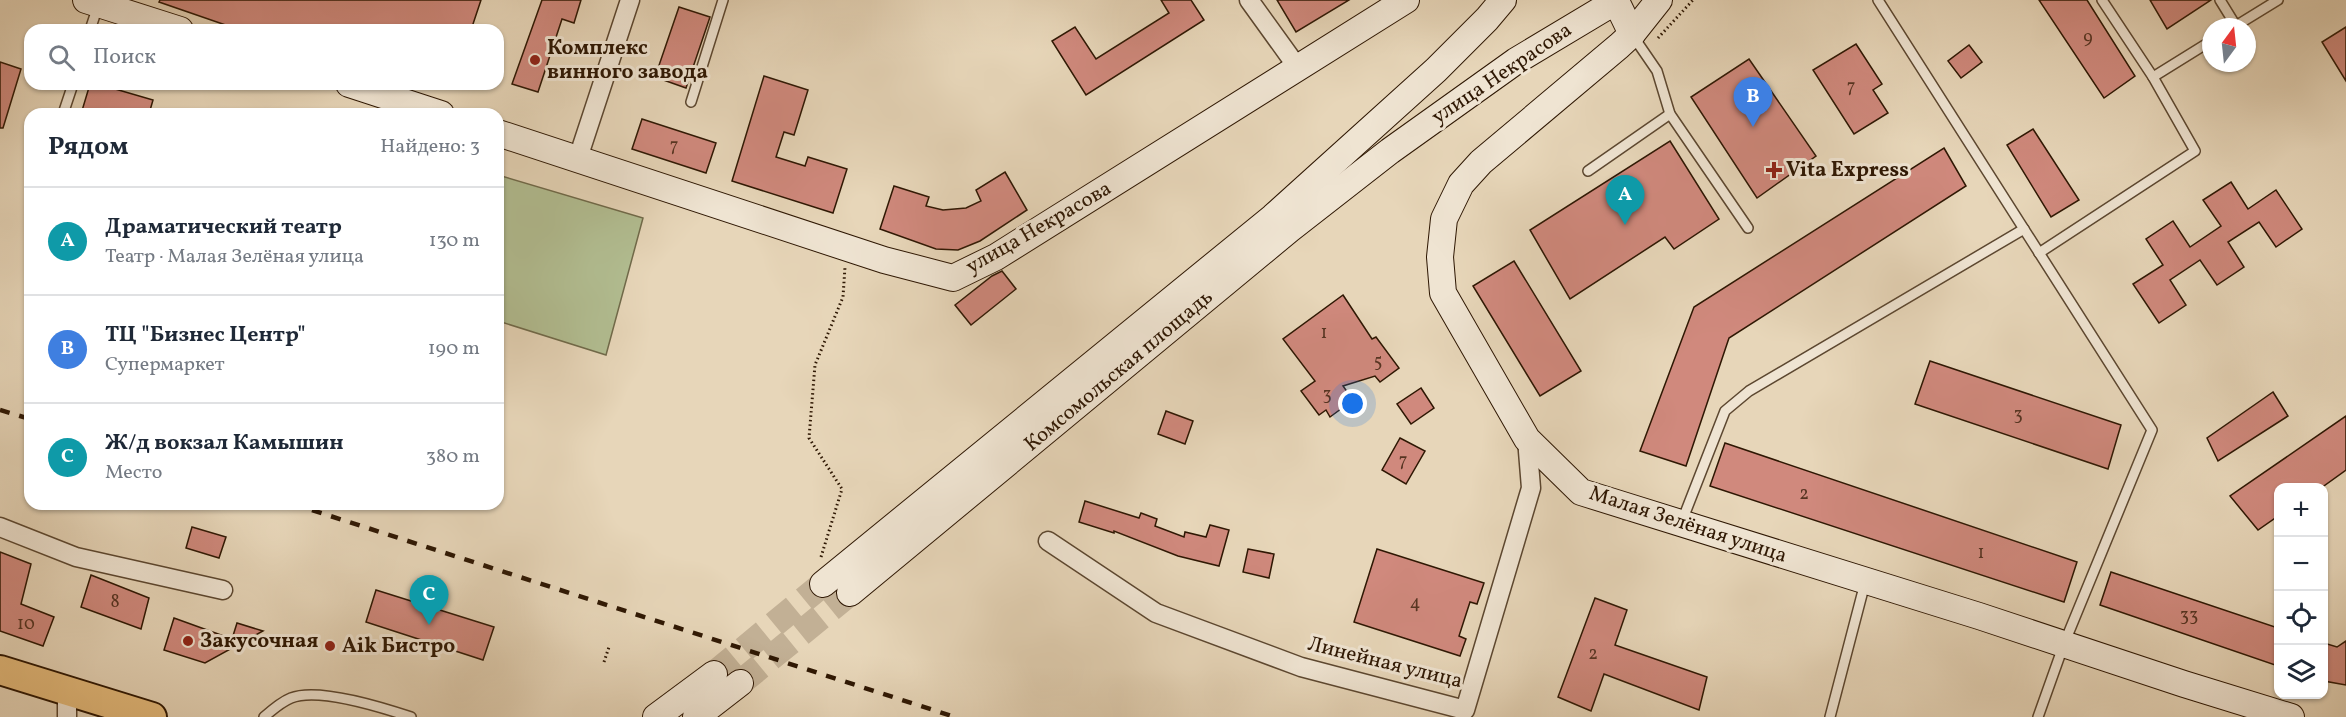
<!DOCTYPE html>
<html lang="ru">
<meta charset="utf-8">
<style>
body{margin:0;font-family:Vollkorn,serif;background:#f2f2f3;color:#1f2937}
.controls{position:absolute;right:18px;bottom:18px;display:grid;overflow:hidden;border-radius:12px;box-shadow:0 2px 4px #0004}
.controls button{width:54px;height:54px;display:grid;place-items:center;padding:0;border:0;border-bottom:2px solid #e0e1e3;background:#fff;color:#1f2937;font:30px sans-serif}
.compass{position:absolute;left:2202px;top:18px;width:54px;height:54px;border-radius:50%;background:#fff;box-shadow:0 2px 4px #0004;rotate:15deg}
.you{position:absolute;left:1353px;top:404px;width:21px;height:21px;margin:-15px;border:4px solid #fff;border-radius:50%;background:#1a73e8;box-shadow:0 0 0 9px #1a73e833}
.badge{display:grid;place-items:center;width:39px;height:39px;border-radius:50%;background:#8f2418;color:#fff;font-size:20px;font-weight:700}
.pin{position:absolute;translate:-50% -50px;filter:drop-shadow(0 2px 3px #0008)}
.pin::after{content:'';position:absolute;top:32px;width:21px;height:18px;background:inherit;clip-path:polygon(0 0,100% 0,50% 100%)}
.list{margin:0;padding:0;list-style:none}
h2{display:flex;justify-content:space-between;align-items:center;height:78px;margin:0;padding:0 24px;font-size:26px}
h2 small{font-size:20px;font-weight:400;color:#747a83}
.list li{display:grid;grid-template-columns:39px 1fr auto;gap:18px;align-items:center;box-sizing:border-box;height:108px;padding:0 24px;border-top:2px solid #e0e1e3}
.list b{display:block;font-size:22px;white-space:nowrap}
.list p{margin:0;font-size:20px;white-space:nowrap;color:#747a83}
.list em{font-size:20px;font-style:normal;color:#747a83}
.icon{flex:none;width:33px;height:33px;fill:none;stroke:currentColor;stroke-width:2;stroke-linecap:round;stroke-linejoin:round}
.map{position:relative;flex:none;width:2346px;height:717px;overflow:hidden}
.search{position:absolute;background:#fff;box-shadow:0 2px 4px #0004;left:24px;top:24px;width:480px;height:66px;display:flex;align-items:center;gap:15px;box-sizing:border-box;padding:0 21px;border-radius:18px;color:#747a83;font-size:22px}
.panel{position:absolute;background:#fff;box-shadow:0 2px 4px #0004;left:24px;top:108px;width:480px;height:402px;border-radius:18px}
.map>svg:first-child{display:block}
</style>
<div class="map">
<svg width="2346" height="717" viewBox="0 0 2346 717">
<rect width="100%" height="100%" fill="#e7d6b9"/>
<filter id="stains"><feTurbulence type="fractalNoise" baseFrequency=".00333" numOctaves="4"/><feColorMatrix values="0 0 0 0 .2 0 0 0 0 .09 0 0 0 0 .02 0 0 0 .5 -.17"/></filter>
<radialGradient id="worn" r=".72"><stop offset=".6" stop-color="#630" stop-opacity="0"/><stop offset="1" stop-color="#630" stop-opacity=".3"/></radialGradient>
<path fill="#b2be92" stroke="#706a4a" stroke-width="1.5" d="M498 175 643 218 606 355 498 321Z"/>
<g fill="#d0897d" stroke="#2e1703" stroke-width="1.5">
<path d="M160 0H481L471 30H240L159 2Z"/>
<path d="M542 0H581L574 23 562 19 538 92 512 84Z"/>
<path d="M1161 0H1191L1204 20 1086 95 1052 41 1075 27 1096 59 1169 13Z"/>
<path d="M1277 0H1349L1296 32Z"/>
<path d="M2039 0H2087L2135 76 2104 98Z"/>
<path d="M2150 0H2211L2167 29Z"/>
<path d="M679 7 710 17 686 88 655 77Z"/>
<path d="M2346 27V81L2322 42Z"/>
<path d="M1856 44 1882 84 1873 90 1888 113 1854 134 1813 70Z"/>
<path d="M1969 45 1982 62 1961 78 1948 61Z"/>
<path d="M1749 59 1816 156 1757 198 1691 97Z"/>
<path d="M0 62 21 69 3 128H0Z"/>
<path d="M764 76 808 90 794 135 784 132 776 157 805 166 808 157 847 169 833 213 732 181Z"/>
<path d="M90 84H98L153 100 149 114H81Z"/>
<path d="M642 119 716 143 706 173 632 149Z"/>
<path d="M2033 129 2079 200 2051 217 2007 145Z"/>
<path d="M1670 141 1719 219 1674 249 1665 237 1570 299 1530 230Z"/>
<path d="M1944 148 1966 186 1729 338 1686 466 1640 451 1694 307Z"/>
<path d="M1005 172 1027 210 980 241 958 250 936 249 880 229 894 186 929 197 926 206 943 210 966 208 981 201 976 190Z"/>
<path d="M2231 182 2248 209 2276 190 2302 229 2276 247 2259 222 2228 242 2244 267 2217 285 2200 260 2170 280 2186 305 2159 323 2133 284 2163 265 2146 239 2173 221 2190 247 2221 226 2203 200Z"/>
<path d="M1514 261 1581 371 1540 396 1473 286Z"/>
<path d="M1002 271 1016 289 971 325 955 305 992 276Z"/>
<path d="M1343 295 1372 339 1376 337 1399 368 1380 382 1375 376 1343 386 1353 400 1330 417 1326 410 1319 415 1301 391 1315 381 1283 339Z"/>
<path d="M1930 361 2121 425 2108 469 1915 404Z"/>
<path d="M1421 388 1434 408 1411 424 1397 404Z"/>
<path d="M2273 392 2288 416 2218 461 2207 438Z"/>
<path d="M1166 411 1193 421 1185 444 1158 434Z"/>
<path d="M2346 416V470L2321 488H2278V516L2258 530 2230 496Z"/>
<path d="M1400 438 1425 451 1406 484 1382 470Z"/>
<path d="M1725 443 2077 562 2064 602 1710 486Z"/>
<path d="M1085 501 1139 518 1141 513 1157 519 1155 526 1184 537 1185 532 1206 537 1210 525 1229 530 1219 566 1178 556 1114 531V533L1079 522Z"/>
<path d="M192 527 226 537 219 558 186 548Z"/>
<path d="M1248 549 1274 554 1269 578 1243 572Z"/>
<path d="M1377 549 1484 583 1477 604 1470 602 1459 636 1466 639 1460 656 1354 622Z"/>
<path d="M0 552 31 564 21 604 54 617 43 646 0 631Z"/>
<path d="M2111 572 2278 628V666L2100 605Z"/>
<path d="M91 575 149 598 141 629 81 607Z"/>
<path d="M376 590 494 627 483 660 366 622Z"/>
<path d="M1595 598 1627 610 1615 645 1707 677 1699 710 1604 674 1591 711 1558 697Z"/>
<path d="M174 618 232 639 237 623 263 631 205 663 164 650Z"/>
<path d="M2346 641V685L2324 681V643L2337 647Z"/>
</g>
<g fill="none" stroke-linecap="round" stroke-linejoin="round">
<g stroke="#c2b095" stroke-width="26" stroke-dasharray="26 13" stroke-linecap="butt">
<path d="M714 674 823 584"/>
<path d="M740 683 850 593"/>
</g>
<g stroke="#5c4730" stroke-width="12">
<g id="lane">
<path d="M1878 0 2152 430 2064 644 2038 717"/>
<path d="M2102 0 2153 77"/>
<path d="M2220 0 2236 26"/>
<path d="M2234 27 2278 0"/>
<path d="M90 30 98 6"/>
<path d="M1633 36 1657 71 1670 114 1748 228"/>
<path d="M691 102 723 0"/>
<path d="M63 114 73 84"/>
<path d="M1588 171 1670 114"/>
<path d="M2039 253 2195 151 2153 77 2211 41"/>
<path d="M1682 521 1725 411 1749 391 2024 229"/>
<path d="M264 717C272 710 281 702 291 698 318 687 384 708 411 717"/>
<path d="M1830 717 1865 583"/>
</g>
</g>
<g stroke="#5c4730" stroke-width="21">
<g id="street">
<path d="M1249 0 1298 68"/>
<path d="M578 158 630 0"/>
<path d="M0 527 76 557 223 590"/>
<path d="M1048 541 1156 613 1301 667 1465 710 1531 488 1527 439"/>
<path d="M67 717V690"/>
</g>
</g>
<g stroke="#2e1703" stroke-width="28">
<g id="secondary">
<path d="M86 0 180 30"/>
<path d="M1659 0 1632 34 1619 46 1481 162 1461 184 1444 219 1440 257 1443 293 1527 439 1581 492 1979 616 2184 684 2291 717"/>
<path d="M349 84 441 114"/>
<path d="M498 133 884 260 953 278 996 257 1406 0"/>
<path d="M823 584 1273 217 1436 70 1487 19 1503 0"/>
<path d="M850 593 1290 229 1390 151 1516 61 1616 1 1632 34"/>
<path d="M656 717 714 674"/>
<path d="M696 717 740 683"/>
</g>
</g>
<g stroke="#2e1703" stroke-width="32">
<path id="primary" d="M0 670 152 717"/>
</g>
<g stroke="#2e1703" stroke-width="3" stroke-dasharray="1.5 3" stroke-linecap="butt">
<path d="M1658 38 1693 0"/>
<path d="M821 557 842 489 809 438 815 365 843 297 845 267"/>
<path d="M604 662 609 647"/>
</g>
<use href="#lane" stroke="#efe4d2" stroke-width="9"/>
<use href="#street" stroke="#efe4d2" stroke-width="18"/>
<use href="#secondary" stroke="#efe4d2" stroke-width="26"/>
<use href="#primary" stroke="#e4bb7c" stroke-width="28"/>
<g stroke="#2e1703" stroke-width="4.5" stroke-dasharray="10 10" stroke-linecap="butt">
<path d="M0 410 30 419"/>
<path d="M293 504 955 717"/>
</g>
</g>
<g fill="#8f2418" stroke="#efe4d2" stroke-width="2">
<circle cx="535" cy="60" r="6"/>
<path d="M1771 161h6v6h6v6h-6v6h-6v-6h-6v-6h6z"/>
<circle cx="188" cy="641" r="6"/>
<circle cx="330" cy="646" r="6"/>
</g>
<g text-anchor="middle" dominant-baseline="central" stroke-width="6" stroke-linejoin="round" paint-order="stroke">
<g font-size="18" fill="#563422">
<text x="2088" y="38">9</text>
<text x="1851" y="87">7</text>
<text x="674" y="146">7</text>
<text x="1324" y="333">1</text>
<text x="1378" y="362">5</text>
<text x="1327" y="395">3</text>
<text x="2018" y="415">3</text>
<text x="1403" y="461">7</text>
<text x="1804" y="494">2</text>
<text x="1981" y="553">1</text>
<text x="115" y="602">8</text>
<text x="1415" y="603">4</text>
<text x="2189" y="616">33</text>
<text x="26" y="624">10</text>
<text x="1593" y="654">2</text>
</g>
<g font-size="21" font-weight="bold" fill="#2e1703" stroke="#efe4d2" text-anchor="start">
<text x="547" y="48">Комплекс<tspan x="547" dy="24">винного завода</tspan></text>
<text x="1786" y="170">Vita Express</text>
<text x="200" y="641">Закусочная</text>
<text x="342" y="646">Aik Бистро</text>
</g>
<g font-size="21" fill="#2e1703" stroke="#efe4d2">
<text transform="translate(1502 74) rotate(-34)">улица Некрасова</text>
<text transform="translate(1039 228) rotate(-30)">улица Некрасова</text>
<text transform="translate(1119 371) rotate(-40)">Комсомольская площадь</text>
<text transform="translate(1688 525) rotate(18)">Малая Зелёная улица</text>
<text transform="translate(1385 663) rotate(14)">Линейная улица</text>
</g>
</g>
<rect width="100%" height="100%" filter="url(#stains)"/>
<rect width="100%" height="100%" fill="url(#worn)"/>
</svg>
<div class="controls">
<button>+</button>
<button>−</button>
<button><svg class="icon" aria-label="locate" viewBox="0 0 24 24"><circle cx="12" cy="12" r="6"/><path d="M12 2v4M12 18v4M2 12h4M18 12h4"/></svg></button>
<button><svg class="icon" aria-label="layers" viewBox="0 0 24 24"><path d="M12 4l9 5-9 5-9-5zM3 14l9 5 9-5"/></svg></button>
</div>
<svg class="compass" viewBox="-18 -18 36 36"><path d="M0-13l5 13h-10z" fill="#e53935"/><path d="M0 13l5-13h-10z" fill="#747a83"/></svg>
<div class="you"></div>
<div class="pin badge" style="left:1625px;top:225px;background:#0f9aa8">A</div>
<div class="pin badge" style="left:1753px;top:127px;background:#3f7fe0">B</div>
<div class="pin badge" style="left:429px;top:625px;background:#0f9aa8">C</div>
<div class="search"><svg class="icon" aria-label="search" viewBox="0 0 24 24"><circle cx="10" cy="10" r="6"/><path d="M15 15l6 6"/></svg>Поиск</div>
<section class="panel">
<h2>Рядом<small>Найдено: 3</small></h2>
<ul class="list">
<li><span class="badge" style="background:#0f9aa8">A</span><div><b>Драматический театр</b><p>Театр · Малая Зелёная улица</p></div><em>130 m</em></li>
<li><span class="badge" style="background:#3f7fe0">B</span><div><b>ТЦ &quot;Бизнес Центр&quot;</b><p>Супермаркет</p></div><em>190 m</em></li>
<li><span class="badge" style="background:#0f9aa8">C</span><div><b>Ж/д вокзал Камышин</b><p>Место</p></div><em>380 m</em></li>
</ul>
</section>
</div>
